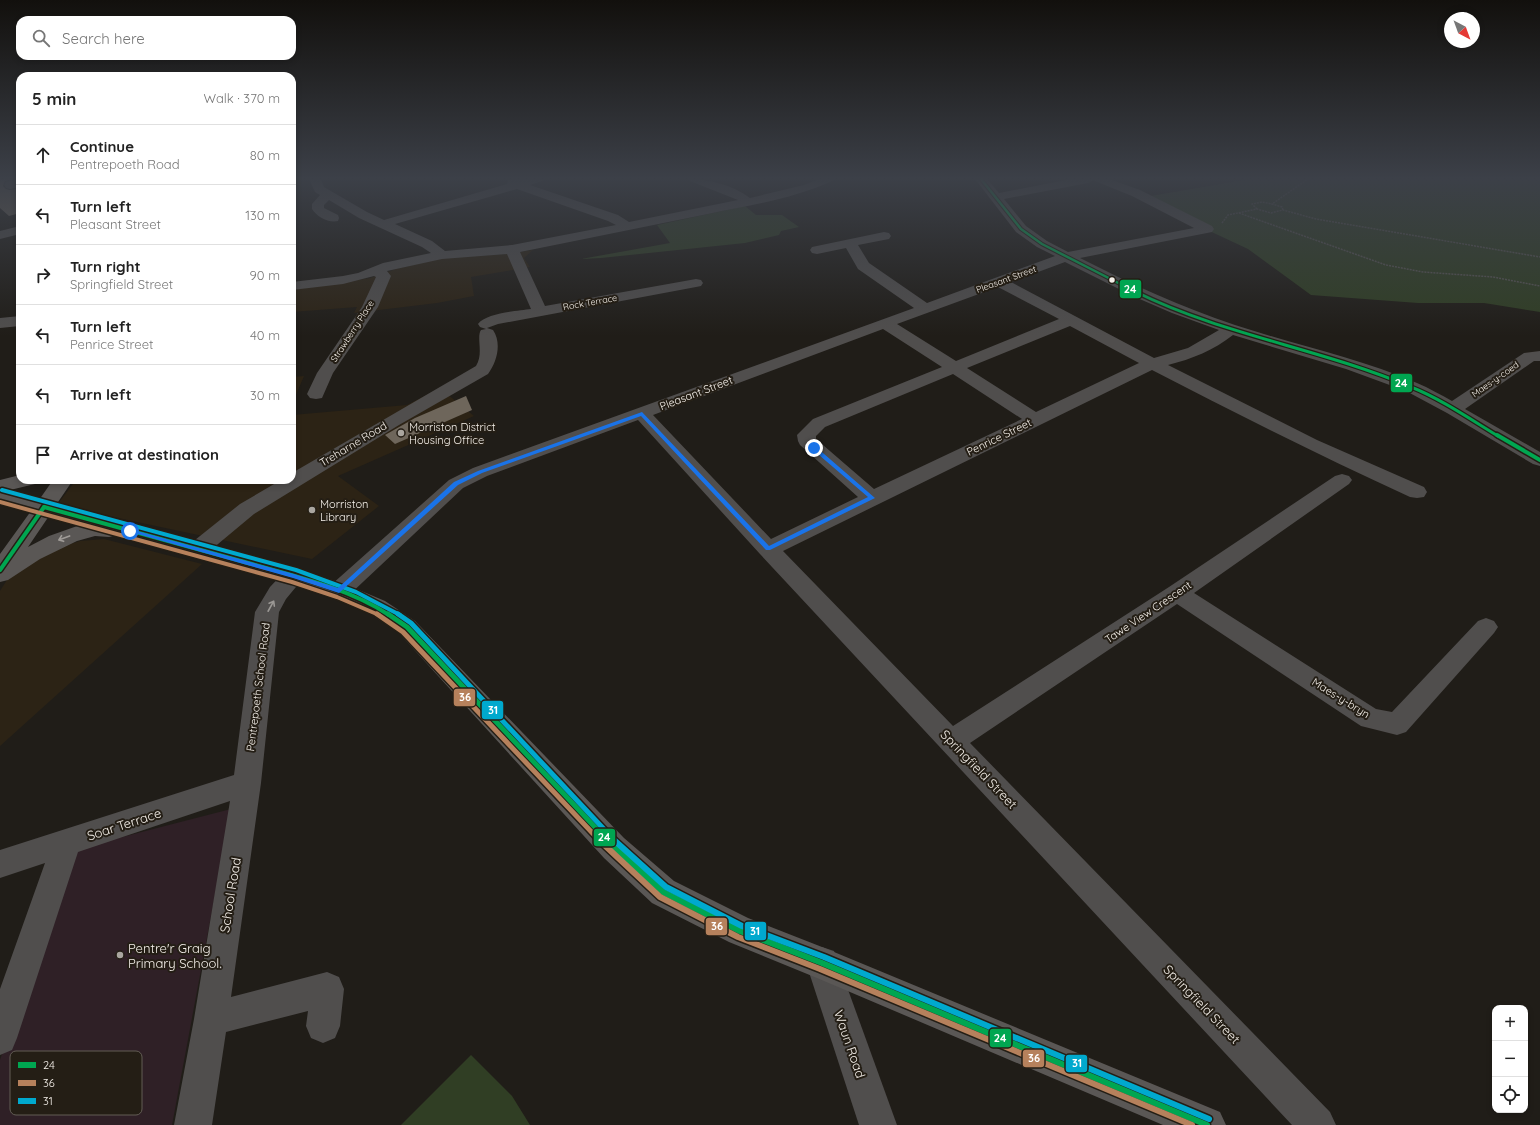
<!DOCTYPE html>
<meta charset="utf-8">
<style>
body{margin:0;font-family:Quicksand,sans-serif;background:#f6f6f6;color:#222}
.controls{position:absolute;right:12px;bottom:12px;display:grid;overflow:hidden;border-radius:8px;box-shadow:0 2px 6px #0003}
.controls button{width:36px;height:36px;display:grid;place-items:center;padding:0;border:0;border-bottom:1px solid #e0e0e0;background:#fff;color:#222;font:20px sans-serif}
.compass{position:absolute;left:1444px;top:12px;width:36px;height:36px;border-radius:50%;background:#fff;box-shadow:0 2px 6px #0003;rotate:139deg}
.stop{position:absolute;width:12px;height:12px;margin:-9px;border:3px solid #1a73e8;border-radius:50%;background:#fff}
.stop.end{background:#1a73e8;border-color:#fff;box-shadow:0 1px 4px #0008}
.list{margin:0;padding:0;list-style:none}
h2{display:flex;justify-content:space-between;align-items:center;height:52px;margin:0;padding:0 16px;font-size:17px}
h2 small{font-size:13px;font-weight:400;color:#767676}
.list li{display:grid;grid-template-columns:26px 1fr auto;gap:12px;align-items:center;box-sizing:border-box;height:60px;padding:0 16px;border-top:1px solid #e0e0e0}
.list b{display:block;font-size:15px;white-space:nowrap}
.list p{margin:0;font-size:13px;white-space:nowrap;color:#767676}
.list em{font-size:13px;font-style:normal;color:#767676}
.icon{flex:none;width:22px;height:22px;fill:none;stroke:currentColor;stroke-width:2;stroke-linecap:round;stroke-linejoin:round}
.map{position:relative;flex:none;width:1540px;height:1125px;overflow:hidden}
.search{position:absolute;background:#fff;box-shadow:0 2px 6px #0003;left:16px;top:16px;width:280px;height:44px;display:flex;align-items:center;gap:10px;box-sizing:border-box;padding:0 14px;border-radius:12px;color:#767676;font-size:15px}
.panel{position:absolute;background:#fff;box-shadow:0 2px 6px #0003;left:16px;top:72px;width:280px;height:412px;border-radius:12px}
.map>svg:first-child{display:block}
</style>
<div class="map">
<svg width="1540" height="1125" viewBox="0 0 1540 1125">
<rect width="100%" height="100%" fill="#201d18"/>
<g fill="#2c2315">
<path d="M533 250 524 258 530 267 471 277 474 296 437 303 354 313 357 307 292 312V290L370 278 396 269 443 258 505 254Z"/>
<path d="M304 376 292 404V377Z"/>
<path d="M434 391 447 394 474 416 338 476 379 506 312 559 57 505 76 480H292V415L407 405Z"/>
<path d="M104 539 202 564 0 746V591L12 572 44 552 80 541Z"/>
</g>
<path fill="#2f2026" d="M231 809 172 1125H0V1060L72 850Z"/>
<g fill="#303e24">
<path d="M1250 179H1540V312L1484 303H1418L1311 295 1248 249 1139 198Z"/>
<path d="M745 206 756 215H782L799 227 781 231 779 235 745 243 601 258 581 259 670 243 657 225Z"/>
<path d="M471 1055 512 1096 530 1125H401Z"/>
</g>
<g fill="#6e665b">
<path d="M0 179H13L5 181 3 186 6 189 10 190 20 189V213L9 216 0 208Z"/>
<path d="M466 396 472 410 395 444 385 435 415 418Z"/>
</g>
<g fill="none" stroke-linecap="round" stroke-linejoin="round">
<g stroke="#575554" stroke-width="1.5" stroke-dasharray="2 1" stroke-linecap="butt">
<path d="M1257 209 1252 204 1262 202 1272 204"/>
<path d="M1283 210 1282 207 1272 204 1308 179"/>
<path d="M1239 213 1386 265 1423 272 1493 277 1540 286"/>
<path d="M1222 223 1228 215 1257 209 1271 213 1283 210 1316 219 1540 257"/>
</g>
<g fill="#504e4d" fill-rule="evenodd">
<path d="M20 179V187L10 189 6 188 4 185 6 182Z"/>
<path d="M309 179H321L324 187 367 212 384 220 507 184 508 180 544 179 542 181 530 185 618 215 629 222 738 200 690 181 688 179C709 179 733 185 750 198L804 185 819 179H834L832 181C793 199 750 205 708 214 645 227 583 239 520 252L545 306 696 279 701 280 703 283 701 286 696 287 498 324 487 328 493 330C502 343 497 362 488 374L399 425 254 514 206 554 198 556 190 554 187 549 190 544 240 504 281 480H292V473L476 366C484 354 476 337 481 330L486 329 480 327 478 324C486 313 517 311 531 309L507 254 442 259 387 271 391 276 378 307 333 373 322 398 316 399 310 398 307 394 317 373 362 307 376 277 374 276 343 284 292 290V282L343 276 358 273 383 263 431 253 422 247 359 218 329 200 324 205V208L338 215 339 218 338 221C328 223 317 217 312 209V204L320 195 315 192ZM517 189 608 221 616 225 512 245 445 251 432 241 395 224Z"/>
<path d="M975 179H987L999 193 1071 179H1109L1140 190 1212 226 1214 229 1212 232 1207 233 1080 258C1131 284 1181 307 1235 325 1296 345 1359 358 1417 383 1429 388 1441 395 1452 401L1524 353 1540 351V361H1534L1465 409 1540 452V466L1533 464 1447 413 1406 391 1346 369 1233 335C1214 350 1192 359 1168 365L1317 440 1424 487 1427 492 1424 497 1417 498 1410 497C1322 457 1237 414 1152 370L783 551 953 726 1169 587 1335 476 1342 474 1349 476 1352 480 1349 484 1194 593 1376 709 1392 712 1478 621 1486 618 1494 621 1498 627 1494 633 1406 732 1397 735 1361 726 1177 604 970 743 1330 1112 1336 1125H1292L760 554 638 420 487 476 463 488 347 597 339 599 331 597 328 591 331 585 449 480 473 468 914 308 858 269 846 248 817 254 812 253 810 250 812 247 884 232 889 233 891 236 889 239 858 245 869 263 927 303 1055 256 1037 247 1016 232ZM1094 180 1095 181 1132 196 1194 228 1068 252 1047 241 1026 226 1004 199 1088 183ZM1065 262 1135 297 1172 313 1219 330 1188 348 1154 358 1011 282ZM998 287 1059 319 956 361 897 324ZM1070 326 1139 363 1036 412 967 368ZM883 329 942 367 813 419 797 435 798 441 800 445 858 497 771 539 653 415ZM953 374 1022 419 874 489 816 439V436L825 427Z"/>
<path d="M20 226V234L0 239V231Z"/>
<path d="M20 316V326L0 328V318Z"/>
<path d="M294 568 302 570 305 576 286 599 279 612 261 783 231 997 327 972 339 977 344 989 340 1026 335 1038 323 1043 311 1038 306 1026 308 1011 226 1032 212 1125H174L194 1019 230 801 78 852 17 1038 12 1050 0 1055V989L45 863 0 878V850L234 775 255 612 270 587 286 570Z"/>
<path d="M822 947 834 951 897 1125H859L806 963 810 951Z"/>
</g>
<path fill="#5a5755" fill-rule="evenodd" d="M20 475V480H38L35 484 6 491 39 500 53 480H73L56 505 302 570 347 585 385 601 415 621 624 838 674 881 748 918 822 947 1220 1112 1226 1125H1163L817 978 729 942 652 903 604 858 399 633 369 613 331 597 288 582 117 535 109 537 95 536 77 541 40 559 8 580 0 582V554L31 511 0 503V480ZM49 516 80 525 49 536 28 547Z"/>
<g stroke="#241e15" stroke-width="4.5">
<path id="bus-1-far4" d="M981 179 1021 229 1042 244 1138 293"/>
</g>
<g stroke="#241e15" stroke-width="5.5">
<path id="bus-1-far3" d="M1136 292C1223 335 1322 349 1411 387 1441 399 1470 419 1498 436"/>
</g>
<g stroke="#241e15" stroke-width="7">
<g id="bus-1-far2">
<path d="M1497 435 1540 460"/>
<path d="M44 507C110 525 175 543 241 561 290 575 347 587 389 615"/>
<path d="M0 570 44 507"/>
</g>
</g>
<g stroke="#241e15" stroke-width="8">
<path id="bus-1-far1" d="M388 614 407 627 608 841"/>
</g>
<g stroke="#241e15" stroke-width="9">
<path id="bus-1" d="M607 840 663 892 740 931 822 963 1207 1125"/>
</g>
<g stroke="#241e15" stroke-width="7">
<path id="bus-2-far2" d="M0 502 292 582 337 597 379 615"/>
</g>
<g stroke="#241e15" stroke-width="8">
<path id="bus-2-far1" d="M377 614 403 632 600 841"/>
</g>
<g stroke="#241e15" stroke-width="9">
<path id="bus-2" d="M599 840 660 897 738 937 820 969 1192 1125"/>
</g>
<g stroke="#241e15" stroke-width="7">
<path id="bus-3-far2" d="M2 490 296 570 356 592 400 615"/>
</g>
<g stroke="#241e15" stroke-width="8">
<path id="bus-3-far1" d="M398 614 411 623 615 841"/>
</g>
<g stroke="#241e15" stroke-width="9">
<path id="bus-3" d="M614 840 666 887 742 926 824 957 1209 1119"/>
</g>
<use href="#bus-1-far4" stroke="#00a651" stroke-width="2.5"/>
<use href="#bus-1-far3" stroke="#00a651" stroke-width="3"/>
<use href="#bus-1-far2" stroke="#00a651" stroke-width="4"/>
<use href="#bus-1-far1" stroke="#00a651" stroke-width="5"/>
<use href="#bus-1" stroke="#00a651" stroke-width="6"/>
<use href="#bus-2-far2" stroke="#b6815c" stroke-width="4"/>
<use href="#bus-2-far1" stroke="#b6815c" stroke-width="5"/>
<use href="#bus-2" stroke="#b6815c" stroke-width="6"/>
<use href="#bus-3-far2" stroke="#00a9ce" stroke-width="4"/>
<use href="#bus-3-far1" stroke="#00a9ce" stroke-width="5"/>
<use href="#bus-3" stroke="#00a9ce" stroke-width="6"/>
</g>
<defs><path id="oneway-shaft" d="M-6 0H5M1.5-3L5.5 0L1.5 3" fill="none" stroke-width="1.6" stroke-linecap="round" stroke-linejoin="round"/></defs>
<use stroke="#a09c98" href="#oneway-shaft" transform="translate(64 538) rotate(160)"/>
<use stroke="#9a9794" href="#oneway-shaft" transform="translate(271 606) rotate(-61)"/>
<linearGradient id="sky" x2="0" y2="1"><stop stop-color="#12100d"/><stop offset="0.53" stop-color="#3c4048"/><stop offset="1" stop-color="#3c4048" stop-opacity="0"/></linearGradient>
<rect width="1540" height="336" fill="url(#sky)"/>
<path fill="#1a73e8" d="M642 412 769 546 868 497 812 449V447H816L875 498 770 550H766L641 416 482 473 458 485 339 593 293 578 127 531 130 529 294 574 338 588 454 482 478 471Z"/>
<circle fill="#f5f0ea" stroke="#241e15" stroke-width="1.5" cx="1112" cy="280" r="3.5"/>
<g fill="#aaa6a0" stroke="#241e15" stroke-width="1.5">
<circle cx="401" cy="433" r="4"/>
<circle cx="312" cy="510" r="4"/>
<circle cx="120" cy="955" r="4"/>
</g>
<g text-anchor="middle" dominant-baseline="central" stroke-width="4" stroke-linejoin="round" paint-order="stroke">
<g font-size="9" fill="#f5f0ea" stroke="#241e15">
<text transform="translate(1006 279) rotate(-20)">Pleasant Street</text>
<text transform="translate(590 302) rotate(-10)">Rock Terrace</text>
<text transform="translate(352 331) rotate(-57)">Strawberry Place</text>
<text transform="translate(1495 379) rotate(-35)">Maes-y-coed</text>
</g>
<g font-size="11" fill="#f5f0ea" stroke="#241e15">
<text transform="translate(696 393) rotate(-21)">Pleasant Street</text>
<text transform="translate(999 437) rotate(-26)">Penrice Street</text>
<text transform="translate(353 444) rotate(-31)">Treharne Road</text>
<text transform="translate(1148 612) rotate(-34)">Tawe View Crescent</text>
<text transform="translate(258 687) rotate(-83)">Pentrepoeth School Road</text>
<text transform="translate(1341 698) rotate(32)">Maes-y-bryn</text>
</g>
<g font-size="11" fill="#f5f0ea" stroke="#241e15" text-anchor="start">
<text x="409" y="427">Morriston District<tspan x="409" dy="13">Housing Office</tspan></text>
<text x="320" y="504">Morriston<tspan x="320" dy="13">Library</tspan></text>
</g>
<g font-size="13" fill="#f5f0ea" stroke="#241e15">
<text transform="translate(979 769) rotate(46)">Springfield Street</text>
<text transform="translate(124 824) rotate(-18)">Soar Terrace</text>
<text transform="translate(230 895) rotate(-81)">School Road</text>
<text transform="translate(1202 1004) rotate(46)">Springfield Street</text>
<text transform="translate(850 1044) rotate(71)">Waun Road</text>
</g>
<g font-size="13" fill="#f5f0ea" stroke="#241e15" text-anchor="start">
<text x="128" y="948">Pentre'r Graig<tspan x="128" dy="15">Primary School.</tspan></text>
</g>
</g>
<rect x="10" y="1051" width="132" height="64" rx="6" fill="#241e15" stroke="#635d55" stroke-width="1"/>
<rect x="18" y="1062" width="18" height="6" fill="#00a651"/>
<rect x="18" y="1080" width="18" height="6" fill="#b6815c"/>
<rect x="18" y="1098" width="18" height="6" fill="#00a9ce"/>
<g font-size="11" fill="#f5f0ea">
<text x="43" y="1069">24</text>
<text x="43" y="1087">36</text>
<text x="43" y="1105">31</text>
</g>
<g stroke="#241e15" stroke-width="1.5">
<rect x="1119" y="279" width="23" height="20" rx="4" fill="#00a651"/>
<rect x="1390" y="373" width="23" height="20" rx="4" fill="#00a651"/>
<rect x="453" y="688" width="23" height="19" rx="4" fill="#b6815c"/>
<rect x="481" y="700" width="23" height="20" rx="4" fill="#00a9ce"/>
<rect x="593" y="828" width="23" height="19" rx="4" fill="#00a651"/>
<rect x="705" y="917" width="23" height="19" rx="4" fill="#b6815c"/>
<rect x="744" y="921" width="23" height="20" rx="4" fill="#00a9ce"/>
<rect x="989" y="1028" width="23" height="20" rx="4" fill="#00a651"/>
<rect x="1022" y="1049" width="23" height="19" rx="4" fill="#b6815c"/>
<rect x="1065" y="1054" width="23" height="19" rx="4" fill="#00a9ce"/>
</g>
<g font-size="11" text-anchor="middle" font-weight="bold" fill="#fff">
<text x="1130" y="293">24</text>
<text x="1401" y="387">24</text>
<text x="465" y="701">36</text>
<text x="493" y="714">31</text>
<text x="604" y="841">24</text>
<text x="717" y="930">36</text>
<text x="755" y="935">31</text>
<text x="1000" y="1042">24</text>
<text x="1034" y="1062">36</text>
<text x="1077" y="1067">31</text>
</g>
</svg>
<div class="controls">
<button>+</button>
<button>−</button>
<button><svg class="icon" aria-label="locate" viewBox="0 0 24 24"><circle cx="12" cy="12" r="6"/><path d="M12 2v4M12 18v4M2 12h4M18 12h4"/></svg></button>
</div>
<svg class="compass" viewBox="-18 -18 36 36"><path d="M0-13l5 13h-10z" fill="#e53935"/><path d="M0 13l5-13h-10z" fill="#767676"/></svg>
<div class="stop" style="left:130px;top:531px"></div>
<div class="stop end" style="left:814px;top:448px"></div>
<div class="search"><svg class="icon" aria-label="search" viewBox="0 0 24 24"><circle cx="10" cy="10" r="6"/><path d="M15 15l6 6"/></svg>Search here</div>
<section class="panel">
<h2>5 min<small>Walk · 370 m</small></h2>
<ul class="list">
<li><svg class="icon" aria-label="ahead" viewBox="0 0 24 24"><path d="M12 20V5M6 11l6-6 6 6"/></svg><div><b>Continue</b><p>Pentrepoeth Road</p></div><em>80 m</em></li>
<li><svg class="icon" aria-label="left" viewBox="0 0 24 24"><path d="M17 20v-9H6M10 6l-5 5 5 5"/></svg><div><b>Turn left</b><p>Pleasant Street</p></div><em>130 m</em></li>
<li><svg class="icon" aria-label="right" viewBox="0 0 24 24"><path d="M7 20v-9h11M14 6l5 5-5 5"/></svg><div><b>Turn right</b><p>Springfield Street</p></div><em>90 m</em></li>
<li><svg class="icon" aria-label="left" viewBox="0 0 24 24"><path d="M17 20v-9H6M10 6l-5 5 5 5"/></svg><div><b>Turn left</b><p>Penrice Street</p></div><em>40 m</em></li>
<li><svg class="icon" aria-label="left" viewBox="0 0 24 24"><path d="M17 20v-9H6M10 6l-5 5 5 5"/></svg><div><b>Turn left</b></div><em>30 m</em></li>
<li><svg class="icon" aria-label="arrive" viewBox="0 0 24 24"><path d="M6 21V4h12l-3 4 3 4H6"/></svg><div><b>Arrive at destination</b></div></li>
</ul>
</section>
</div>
